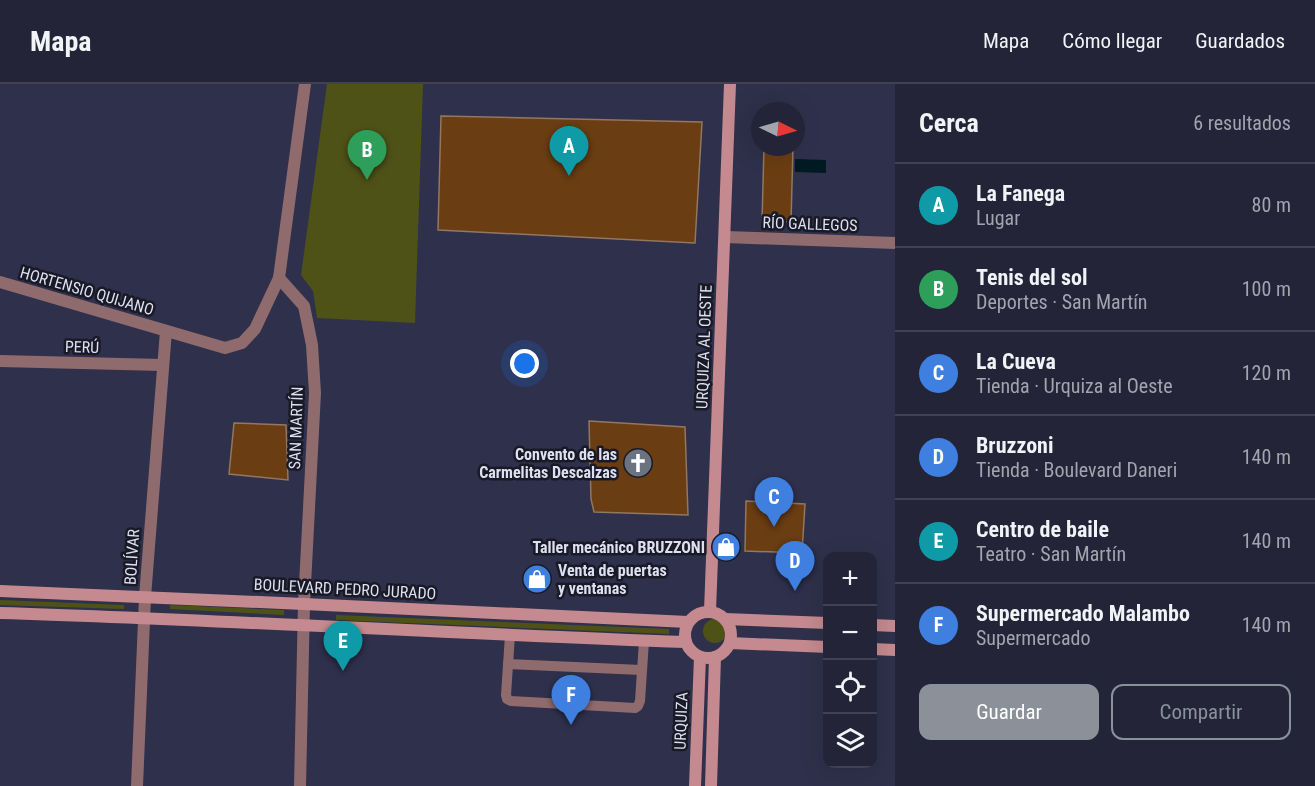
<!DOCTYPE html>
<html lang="es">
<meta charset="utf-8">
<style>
body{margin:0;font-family:"Roboto Condensed",sans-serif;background:#2b2c40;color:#f1f3f6}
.controls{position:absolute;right:18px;bottom:18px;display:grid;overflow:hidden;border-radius:12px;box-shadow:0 6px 24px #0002}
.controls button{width:54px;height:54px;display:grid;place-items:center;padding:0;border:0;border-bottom:2px solid #404153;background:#232438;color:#f1f3f6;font:30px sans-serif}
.compass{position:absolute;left:751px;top:18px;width:54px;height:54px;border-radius:50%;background:#232438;box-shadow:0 6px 24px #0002;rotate:95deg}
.you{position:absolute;left:525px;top:280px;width:21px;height:21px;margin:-15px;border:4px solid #fff;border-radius:50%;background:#1a73e8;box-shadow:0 0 0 9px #1a73e833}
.badge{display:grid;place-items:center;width:39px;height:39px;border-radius:50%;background:#8c9099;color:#fff;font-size:20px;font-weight:700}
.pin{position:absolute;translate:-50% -50px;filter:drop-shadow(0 2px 3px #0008)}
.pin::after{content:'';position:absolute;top:32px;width:21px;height:18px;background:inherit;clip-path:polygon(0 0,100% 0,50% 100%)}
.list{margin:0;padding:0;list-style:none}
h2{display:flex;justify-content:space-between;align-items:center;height:78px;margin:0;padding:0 24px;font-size:26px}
h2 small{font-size:20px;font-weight:400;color:#a3a4ae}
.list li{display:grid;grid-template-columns:39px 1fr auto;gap:18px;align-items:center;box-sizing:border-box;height:84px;padding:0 24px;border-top:2px solid #404153}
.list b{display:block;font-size:22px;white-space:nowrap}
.list p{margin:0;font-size:20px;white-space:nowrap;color:#a3a4ae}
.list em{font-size:20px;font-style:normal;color:#a3a4ae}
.actions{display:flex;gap:12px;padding:18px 24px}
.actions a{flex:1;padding:14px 0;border:2px solid #8c9099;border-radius:12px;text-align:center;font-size:21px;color:#8c9099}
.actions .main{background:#8c9099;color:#fff}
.icon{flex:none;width:33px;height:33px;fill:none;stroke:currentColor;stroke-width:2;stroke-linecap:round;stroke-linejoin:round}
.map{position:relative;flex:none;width:895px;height:702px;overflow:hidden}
header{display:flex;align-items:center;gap:36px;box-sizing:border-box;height:84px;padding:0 30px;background:#232438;border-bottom:2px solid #404153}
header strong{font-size:28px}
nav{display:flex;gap:33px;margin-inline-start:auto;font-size:21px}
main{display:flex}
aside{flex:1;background:#232438}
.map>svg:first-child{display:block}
</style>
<header>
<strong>Mapa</strong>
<nav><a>Mapa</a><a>Cómo llegar</a><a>Guardados</a></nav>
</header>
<main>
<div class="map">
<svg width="895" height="702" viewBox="0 0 895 702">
<rect width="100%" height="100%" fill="#2f304b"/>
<g fill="#4f5217">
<path d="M327 0H423L415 239 317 234 313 207 301 191Z"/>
<path d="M0 516 124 521V525L0 521Z"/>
<path d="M170 521 284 526V531L170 525Z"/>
<path d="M336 531 669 545V550L336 536Z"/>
<circle cx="715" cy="547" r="12"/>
</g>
<path fill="#001a24" d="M795 75 826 76V89L795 88Z"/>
<g fill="#6a3d12" stroke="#927761" stroke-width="1.5">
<path d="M441 32 702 38 695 159 438 146Z"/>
<path d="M764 63H793L791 138H762Z"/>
<path d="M589 337 685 343 688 431 594 428 591 415Z"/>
<path d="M234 339 286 341 288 396 229 390Z"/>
<path d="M746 417 805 420 802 469 745 467Z"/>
</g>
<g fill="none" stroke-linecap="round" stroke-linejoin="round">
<g stroke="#906b6e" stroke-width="10">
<path d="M510 551 506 611 507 615 511 617 635 624 638 622 640 617 644 557"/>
<path d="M508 580 641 586"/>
</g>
<g stroke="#906b6e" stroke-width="12">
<path d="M725 153 895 159"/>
<path d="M0 198 225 264 242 259 255 245 279 194"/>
<path d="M0 277 162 281"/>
<path d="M137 702 145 513 166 247"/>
<path d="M300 702 304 520 315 309 312 261 304 222 279 194 305 0"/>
</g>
<g stroke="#c48a8f" stroke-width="12">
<path d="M0 507 304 520 688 538"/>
<path d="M710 527 730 0"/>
<circle cx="708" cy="551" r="23"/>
<path d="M0 529C229 536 457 550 686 558"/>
<path d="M725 535 828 539"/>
<path d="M872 541 895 542"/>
<path d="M730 559 828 563"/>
<path d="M872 565 895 566"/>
<path d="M695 702 700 573"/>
<path d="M711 702 715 573"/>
</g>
</g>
<defs>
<g id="church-disc" transform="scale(1.5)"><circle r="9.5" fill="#6b7280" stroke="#191a26"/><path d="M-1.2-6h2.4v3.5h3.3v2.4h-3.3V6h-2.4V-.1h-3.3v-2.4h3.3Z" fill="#fff"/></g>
<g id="shop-disc" transform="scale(1.5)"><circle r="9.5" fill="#3f7fe0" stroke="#191a26"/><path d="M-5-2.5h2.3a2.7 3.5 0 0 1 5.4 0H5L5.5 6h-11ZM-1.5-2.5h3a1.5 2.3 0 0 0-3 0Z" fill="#fff"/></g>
</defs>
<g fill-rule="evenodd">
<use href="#church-disc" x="638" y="379"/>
<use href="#shop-disc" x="726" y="463"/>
<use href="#shop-disc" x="537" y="495"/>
</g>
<g text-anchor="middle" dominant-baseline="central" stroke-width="5" stroke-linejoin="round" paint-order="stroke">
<g font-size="16" fill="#dedff1" stroke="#191a26">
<text transform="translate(810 140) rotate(2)">RÍO GALLEGOS</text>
<text transform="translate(87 207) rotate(16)">HORTENSIO QUIJANO</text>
<text transform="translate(82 263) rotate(2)">PERÚ</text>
<text transform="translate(704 263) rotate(-88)">URQUIZA AL OESTE</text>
<text transform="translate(296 344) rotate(-88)">SAN MARTÍN</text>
<text transform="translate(132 473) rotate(-86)">BOLÍVAR</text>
<text transform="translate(345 505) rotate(3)">BOULEVARD PEDRO JURADO</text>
<text transform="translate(681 637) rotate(-88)">URQUIZA</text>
</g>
<g font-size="16" font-weight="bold" fill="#dedff1" stroke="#191a26" text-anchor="end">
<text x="617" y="370">Convento de las<tspan x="617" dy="18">Carmelitas Descalzas</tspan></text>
<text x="705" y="463">Taller mecánico BRUZZONI</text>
<text x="558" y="486" text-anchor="start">Venta de puertas<tspan x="558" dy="18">y ventanas</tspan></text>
</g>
</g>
</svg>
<div class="controls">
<button>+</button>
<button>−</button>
<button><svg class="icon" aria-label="locate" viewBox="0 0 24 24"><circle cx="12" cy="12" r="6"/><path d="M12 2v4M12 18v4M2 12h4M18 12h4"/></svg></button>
<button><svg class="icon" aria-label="layers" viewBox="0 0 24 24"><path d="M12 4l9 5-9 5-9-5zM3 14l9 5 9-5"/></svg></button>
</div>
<svg class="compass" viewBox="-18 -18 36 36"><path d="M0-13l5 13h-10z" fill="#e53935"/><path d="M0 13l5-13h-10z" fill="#a3a4ae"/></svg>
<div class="you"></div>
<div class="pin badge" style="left:569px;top:92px;background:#0f9aa8">A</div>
<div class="pin badge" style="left:367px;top:96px;background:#2e9e5b">B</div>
<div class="pin badge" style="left:774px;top:443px;background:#3f7fe0">C</div>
<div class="pin badge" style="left:795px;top:507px;background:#3f7fe0">D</div>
<div class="pin badge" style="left:343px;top:587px;background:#0f9aa8">E</div>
<div class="pin badge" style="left:571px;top:641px;background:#3f7fe0">F</div>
</div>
<aside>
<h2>Cerca<small>6 resultados</small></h2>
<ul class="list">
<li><span class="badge" style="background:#0f9aa8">A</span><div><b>La Fanega</b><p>Lugar</p></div><em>80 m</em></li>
<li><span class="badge" style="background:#2e9e5b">B</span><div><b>Tenis del sol</b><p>Deportes · San Martín</p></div><em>100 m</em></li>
<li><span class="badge" style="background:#3f7fe0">C</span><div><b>La Cueva</b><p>Tienda · Urquiza al Oeste</p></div><em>120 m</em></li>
<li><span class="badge" style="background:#3f7fe0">D</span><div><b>Bruzzoni</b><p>Tienda · Boulevard Daneri</p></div><em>140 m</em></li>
<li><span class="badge" style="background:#0f9aa8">E</span><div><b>Centro de baile</b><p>Teatro · San Martín</p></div><em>140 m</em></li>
<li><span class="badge" style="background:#3f7fe0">F</span><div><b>Supermercado Malambo</b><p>Supermercado</p></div><em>140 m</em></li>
</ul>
<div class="actions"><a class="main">Guardar</a><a>Compartir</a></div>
</aside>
</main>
